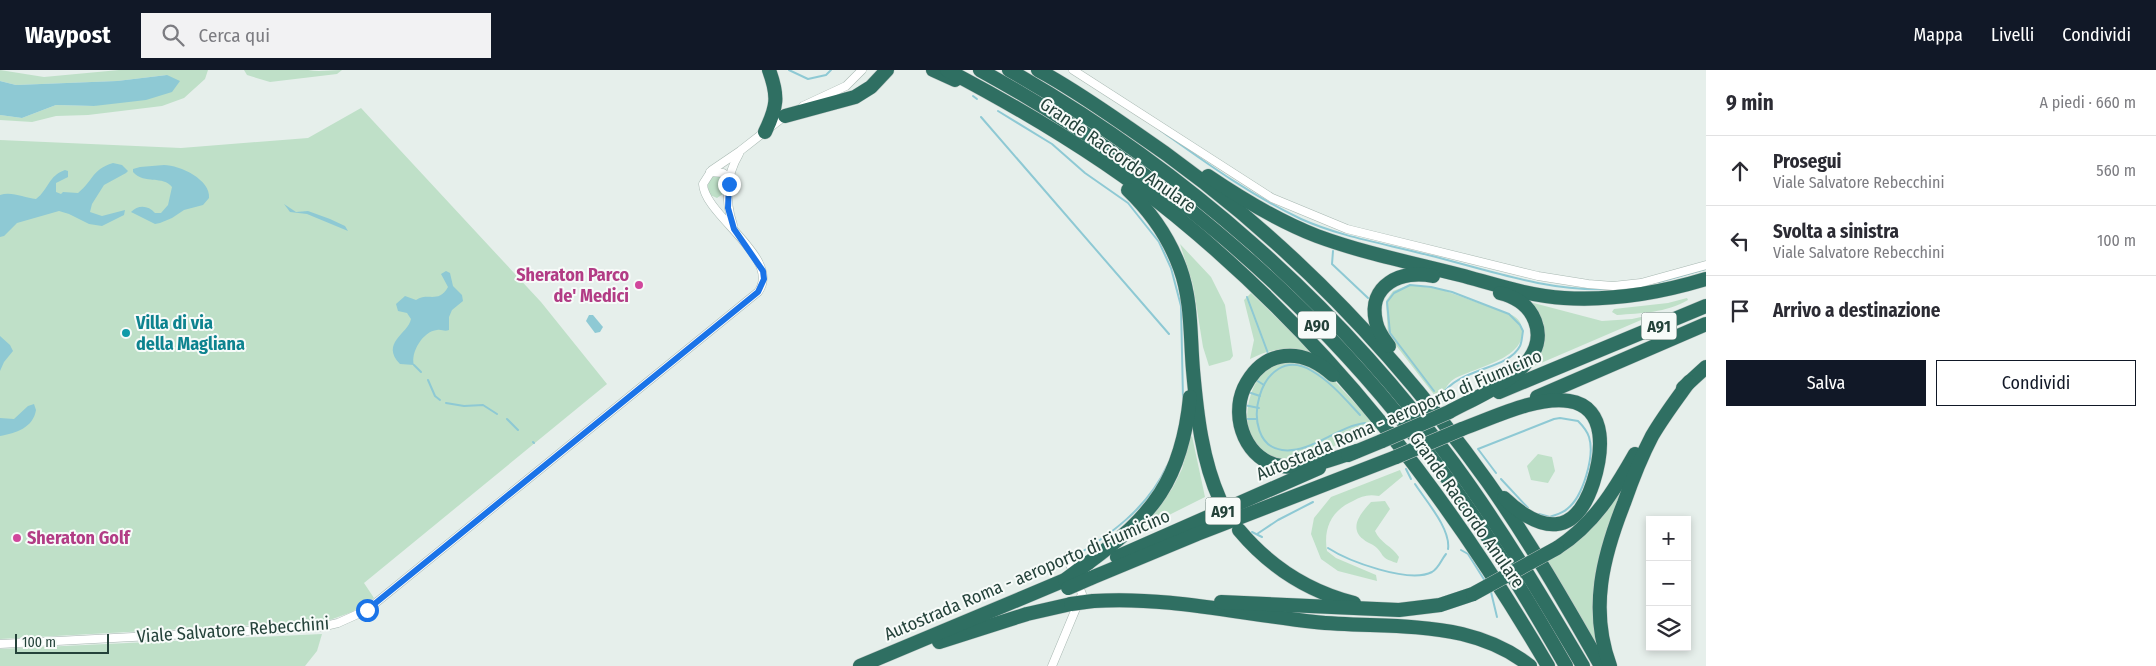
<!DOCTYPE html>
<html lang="it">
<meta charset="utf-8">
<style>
body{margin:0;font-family:"Fira Sans Condensed",sans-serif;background:#f2f2f3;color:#2b2b33}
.controls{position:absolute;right:15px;bottom:15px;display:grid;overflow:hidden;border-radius:0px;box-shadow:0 2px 8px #0003}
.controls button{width:45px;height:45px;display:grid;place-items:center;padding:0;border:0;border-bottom:1px solid #e1e1e2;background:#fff;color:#2b2b33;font:25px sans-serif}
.scale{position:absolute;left:15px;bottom:12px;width:94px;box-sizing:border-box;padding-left:5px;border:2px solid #24423a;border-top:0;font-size:14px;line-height:18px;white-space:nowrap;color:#24423a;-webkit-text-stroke:4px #f7fbf9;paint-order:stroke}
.stop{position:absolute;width:15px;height:15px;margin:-11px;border:4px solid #1a73e8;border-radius:50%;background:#fff}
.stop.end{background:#1a73e8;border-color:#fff;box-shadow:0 1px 5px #0008}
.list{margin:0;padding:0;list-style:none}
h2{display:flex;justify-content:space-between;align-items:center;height:65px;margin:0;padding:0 20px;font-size:21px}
h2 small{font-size:16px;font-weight:400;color:#7c7c81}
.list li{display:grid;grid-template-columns:32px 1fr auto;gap:15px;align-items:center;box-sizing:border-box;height:70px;padding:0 20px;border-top:1px solid #e1e1e2}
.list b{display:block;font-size:19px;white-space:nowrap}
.list p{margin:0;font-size:16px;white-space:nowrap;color:#7c7c81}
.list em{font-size:16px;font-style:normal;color:#7c7c81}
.actions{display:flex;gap:10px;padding:15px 20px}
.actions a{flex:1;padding:11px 0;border:1px solid #111827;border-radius:0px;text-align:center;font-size:18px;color:#111827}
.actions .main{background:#111827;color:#fff}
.icon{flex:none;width:28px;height:28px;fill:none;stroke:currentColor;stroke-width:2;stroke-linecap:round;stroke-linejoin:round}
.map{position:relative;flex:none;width:1706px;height:596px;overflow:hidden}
header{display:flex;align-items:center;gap:30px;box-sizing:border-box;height:70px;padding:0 25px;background:#111827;color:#fff}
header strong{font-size:24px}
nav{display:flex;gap:28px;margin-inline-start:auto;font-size:18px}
.search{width:350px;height:45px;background:#f2f2f3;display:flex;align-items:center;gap:12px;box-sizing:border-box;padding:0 18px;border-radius:0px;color:#7c7c81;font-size:19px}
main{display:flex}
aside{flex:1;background:#fff}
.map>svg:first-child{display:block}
</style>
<header>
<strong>Waypost</strong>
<div class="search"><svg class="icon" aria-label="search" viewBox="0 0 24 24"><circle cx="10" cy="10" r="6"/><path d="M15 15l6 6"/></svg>Cerca qui</div>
<nav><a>Mappa</a><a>Livelli</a><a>Condividi</a></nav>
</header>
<main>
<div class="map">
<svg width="1706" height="596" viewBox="0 0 1706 596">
<rect width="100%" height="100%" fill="#e6efeb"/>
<g fill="#bfe0c8">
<path d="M0 0 44 7 119 0H208L205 9 184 28 162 36 88 45 56 46 32 52 0 50V45L22 48 56 35 94 36 167 5 117 11 16 15 0 11Z"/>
<path d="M244 0H308C319 2 330 0 342 0L337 4 270 12 247 5Z"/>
<path d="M361 38 541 232 607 314 364 513 374 528 352 542 327 551 0 569V70L181 78 308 68Z"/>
<path d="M713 106H720L725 110 723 124 717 128 710 125C707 118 707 111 713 106Z"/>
<path d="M1180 174 1211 207 1225 235 1233 286 1230 290 1209 296 1203 277 1193 215Z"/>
<path d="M1409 215 1440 219 1512 245C1519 249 1521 252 1522 260 1526 289 1473 298 1454 309 1446 314 1444 323 1439 331L1388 265 1386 231 1393 221Z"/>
<path d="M1251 223 1318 288C1290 277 1277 276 1250 289L1254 270 1244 230Z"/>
<path d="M1687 228 1688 230C1666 243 1641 243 1617 245L1612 242 1614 239 1668 233Z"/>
<path d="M1522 230 1602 251 1632 249 1655 244 1527 299C1546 263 1551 262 1522 230Z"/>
<path d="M1289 289 1329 305 1378 358 1300 390 1290 392 1270 389C1265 383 1256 377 1252 369 1241 348 1250 309 1271 296 1276 293 1284 291 1289 289Z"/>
<path d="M1192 366 1205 427 1169 445 1154 449 1142 456 1172 419 1182 399 1190 368Z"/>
<path d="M1538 384 1552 387 1555 401 1548 413 1531 410 1527 396Z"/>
<path d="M1400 400 1403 406 1379 426C1368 424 1362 426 1353 431 1332 440 1323 458 1327 481L1336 488 1376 505 1377 511 1338 501 1321 489 1311 464 1314 448 1331 427Z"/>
<path d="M1629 407 1616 449 1597 580 1546 492C1587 467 1604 448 1629 407Z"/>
<path d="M1385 431 1390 439 1375 461C1380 473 1392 476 1399 487L1397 493C1377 487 1386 484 1373 475 1370 473 1366 472 1363 469 1348 457 1362 442 1371 432Z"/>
<path d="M322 564 317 581 305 596H0V579Z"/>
</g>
<g fill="#8ec9d4">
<path d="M167 5 180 11 172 22 146 30 94 36 56 35 22 48 0 45V11L16 15 117 11Z"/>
<path d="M113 93 122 95 128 101 126 103 104 115 92 134 90 142 102 146 125 140 124 145 102 156 89 154 69 144 59 141 17 153 4 166 0 167V125C12 121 24 128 36 129 49 119 48 106 65 100L68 101V107L56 113V122L61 124 63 122 78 123C94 110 91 100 113 93Z"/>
<path d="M164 95C180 95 211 110 209 128L203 135 184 140 172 148 160 153 155 154 131 142C138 135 148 135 155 143H161L168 135 172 117C163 105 145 115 133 102V99L140 97Z"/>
<path d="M284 134 296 142 308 141 330 149 345 156 348 161 307 144 290 142Z"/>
<path d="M446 201 450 203 453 216 462 225 463 231 452 240 449 247V260C444 262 442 259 437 260 423 261 410 283 414 295L400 294C380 273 408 264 411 249L407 243 398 241 396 234 405 226 416 230C428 222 439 234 448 217L441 204Z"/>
<path d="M589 245H593L603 257 600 262 595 263 586 251Z"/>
<path d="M0 266 10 275 13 281 4 292 0 301Z"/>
<path d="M34 334 36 340C33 358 16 363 0 366V348L14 349 28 336Z"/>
</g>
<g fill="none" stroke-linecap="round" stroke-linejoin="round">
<g stroke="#8ec9d4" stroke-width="2">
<path d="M789 0 808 9 826 5 831 0"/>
<path d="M973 26 977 29"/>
<path d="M998 41 1052 74 1085 103 1128 133 1159 172 1171 198 1181 236 1183 329"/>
<path d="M981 47 1169 264"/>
<path d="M1160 60C1205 92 1250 125 1301 149 1341 167 1386 174 1428 185 1488 200 1548 222 1610 219"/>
<path d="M1333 181 1332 194 1368 228"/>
<path d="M1659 212 1706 199"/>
<path d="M1247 227 1269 286"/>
<path d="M414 295 421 302"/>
<path d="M428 310 435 326 440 330"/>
<path d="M1256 310 1264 315"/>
<path d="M1434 321 1390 263 1387 232 1394 223 1410 215 1431 217 1452 222 1509 244 1520 255 1523 261C1522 266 1522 272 1520 276 1508 300 1458 298 1442 325L1443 331"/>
<path d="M1248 322 1260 326"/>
<path d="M446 333 464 336 483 335 497 344"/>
<path d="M1244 335 1259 338"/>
<path d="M1360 345C1345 329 1331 312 1312 301 1259 269 1235 374 1282 380 1310 384 1338 356 1365 353"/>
<path d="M507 349 518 360"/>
<path d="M1246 349H1256"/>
<path d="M533 372 534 373"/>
<path d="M1406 399 1411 409"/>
<path d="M1496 403 1478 379 1554 349 1560 348 1578 351C1582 355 1587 361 1589 367 1595 386 1583 427 1567 439 1563 443 1555 445 1550 447L1539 444"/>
<path d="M1501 409 1528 438"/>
<path d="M1415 414C1426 431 1451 459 1448 479"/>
<path d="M1252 462 1262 467"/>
<path d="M1257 464 1278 450 1313 432"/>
<path d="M1328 478C1348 491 1409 514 1432 502 1439 498 1441 490 1446 484"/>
<path d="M1461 480 1468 484 1485 511"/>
<path d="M1072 488C1110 465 1148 438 1167 396"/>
<path d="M1491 522 1497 547"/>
</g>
<g stroke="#a8b8b2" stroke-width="9">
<g id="minor">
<path d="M1073 0 1272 128 1347 159 1538 206 1588 214 1613 216 1641 213 1706 195"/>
<path d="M803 36 846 16 862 0"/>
<path d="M710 102 723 103 730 108"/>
<path d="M733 155C725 131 726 106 739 84"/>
<path d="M0 574 321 557 338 553 367 540 758 222C783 189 704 145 703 114L712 100 740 81 786 45"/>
<path d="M1052 596 1082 524 1067 487"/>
</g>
</g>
<g stroke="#c2cac8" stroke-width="15">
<g id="motorway">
<path d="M933 0 955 10"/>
<path d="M947 0C1027 42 1106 89 1176 146 1331 273 1447 424 1548 596"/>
<path d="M980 0C1147 92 1296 215 1414 365 1472 437 1520 516 1566 596"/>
<path d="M1009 0C1182 98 1336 233 1454 394 1501 458 1542 527 1583 596"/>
<path d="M1038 0C1070 17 1100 38 1129 58 1269 152 1389 274 1487 411 1529 470 1565 533 1601 596"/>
<path d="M785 46 855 27 871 17 887 0"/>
<path d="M765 62C777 37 779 27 769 0"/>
<path d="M1208 106C1242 129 1278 151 1317 166 1363 183 1413 193 1460 205 1494 214 1529 226 1564 228 1612 231 1660 223 1706 209"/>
<path d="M1128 120C1151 142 1169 168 1180 198 1192 231 1190 266 1193 300 1197 345 1202 390 1220 430"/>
<path d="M1389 276C1384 269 1378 262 1376 252 1367 215 1402 199 1433 206"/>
<path d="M1333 305C1302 277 1264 278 1244 318 1230 349 1247 392 1282 396 1307 400 1333 389 1357 381"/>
<path d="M1683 318 1706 297"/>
<path d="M1499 322 1706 236"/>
<path d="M1537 327 1706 254"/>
<path d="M1449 342C1480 325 1553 297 1535 251 1529 235 1516 227 1500 223"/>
<path d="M1462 359C1493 348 1536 326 1569 331 1609 337 1602 385 1593 413 1575 468 1541 463 1504 428"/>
<path d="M1348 385 1382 371"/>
<path d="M1239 460C1270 497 1307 521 1354 533"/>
<path d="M1557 478C1594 454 1614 421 1635 384"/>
<path d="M1117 487 1319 398"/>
<path d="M1088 493C1153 446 1182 409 1190 327"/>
<path d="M1091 508 1197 464 1396 387"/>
<path d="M1093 531C1168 526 1240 544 1315 552 1363 557 1414 553 1462 564 1487 570 1510 580 1530 596"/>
<path d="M1221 532 1399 540 1440 535 1473 524"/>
<path d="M939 572 1027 544 1071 534"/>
<path d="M860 596 1065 510"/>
<path d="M1610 596C1589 539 1603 486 1624 433 1632 410 1641 387 1652 366 1663 347 1676 330 1689 312"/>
</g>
</g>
<use href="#minor" stroke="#fff" stroke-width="8"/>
<use href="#motorway" stroke="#2f6f62" stroke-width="14"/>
<g stroke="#c2cac8" stroke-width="15" stroke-linecap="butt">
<g id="motorway-bridge">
<path d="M1382 371 1449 342"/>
<path d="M1396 387 1462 359"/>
<path d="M1065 510 1088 493"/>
<path d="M1068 518 1091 508"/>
<path d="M1473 524 1557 478"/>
<path d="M1071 534 1093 531"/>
</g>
</g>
<use href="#motorway-bridge" stroke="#2f6f62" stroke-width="14"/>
</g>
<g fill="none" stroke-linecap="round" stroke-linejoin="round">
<path stroke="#1a73e8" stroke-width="6" d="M367 540 758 222 764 209 763 201 734 159 728 138 729 114"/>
</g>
<g fill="#d1479c" stroke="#f7fbf9" stroke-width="2">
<circle cx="639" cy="215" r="5"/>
<circle cx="17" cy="468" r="5"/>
</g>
<circle fill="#0f9aa8" stroke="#f7fbf9" stroke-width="2" cx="126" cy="263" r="5"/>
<g text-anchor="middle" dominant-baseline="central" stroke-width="4" stroke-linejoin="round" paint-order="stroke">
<g fill="#f7fbf9" stroke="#637a73" stroke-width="1">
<rect x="1298" y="241.5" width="38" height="27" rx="4"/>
<rect x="1641.5" y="242.5" width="35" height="27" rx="4"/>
<rect x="1205.5" y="427.5" width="35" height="27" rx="4"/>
</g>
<g font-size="16" font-weight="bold" fill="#24423a">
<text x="1317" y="255">A90</text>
<text x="1659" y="256">A91</text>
<text x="1223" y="441">A91</text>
</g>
<g font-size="18" fill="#24423a" stroke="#f7fbf9">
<text transform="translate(1118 85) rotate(35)">Grande Raccordo Anulare</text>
<text transform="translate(1399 345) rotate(-23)">Autostrada Roma - aeroporto di Fiumicino</text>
<text transform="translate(1467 440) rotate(55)">Grande Raccordo Anulare</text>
<text transform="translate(1027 505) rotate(-23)">Autostrada Roma - aeroporto di Fiumicino</text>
<text transform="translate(233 560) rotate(-4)">Viale Salvatore Rebecchini</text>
</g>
<g font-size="18" font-weight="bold" fill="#b23c85" stroke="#f7fbf9" text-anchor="end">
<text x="629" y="205">Sheraton Parco<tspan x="629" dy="21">de' Medici</tspan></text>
<text x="27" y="468" text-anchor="start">Sheraton Golf</text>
</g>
<g font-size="18" font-weight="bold" fill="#0d838f" stroke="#f7fbf9" text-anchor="start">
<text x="136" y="253">Villa di via<tspan x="136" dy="21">della Magliana</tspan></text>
</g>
</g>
</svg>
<div class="controls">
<button>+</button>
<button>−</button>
<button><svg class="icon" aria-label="layers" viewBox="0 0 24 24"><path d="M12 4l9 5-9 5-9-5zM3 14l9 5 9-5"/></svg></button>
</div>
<div class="scale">100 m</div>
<div class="stop" style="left:367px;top:540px"></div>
<div class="stop end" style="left:729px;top:114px"></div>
</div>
<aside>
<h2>9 min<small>A piedi · 660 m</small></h2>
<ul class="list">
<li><svg class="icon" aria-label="ahead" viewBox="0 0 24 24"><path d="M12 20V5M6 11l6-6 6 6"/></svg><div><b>Prosegui</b><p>Viale Salvatore Rebecchini</p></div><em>560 m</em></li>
<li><svg class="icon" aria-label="left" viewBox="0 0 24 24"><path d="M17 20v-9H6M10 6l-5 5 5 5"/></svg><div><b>Svolta a sinistra</b><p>Viale Salvatore Rebecchini</p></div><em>100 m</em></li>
<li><svg class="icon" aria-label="arrive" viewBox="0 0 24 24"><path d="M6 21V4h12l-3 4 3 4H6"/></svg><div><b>Arrivo a destinazione</b></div></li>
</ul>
<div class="actions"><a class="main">Salva</a><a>Condividi</a></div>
</aside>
</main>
